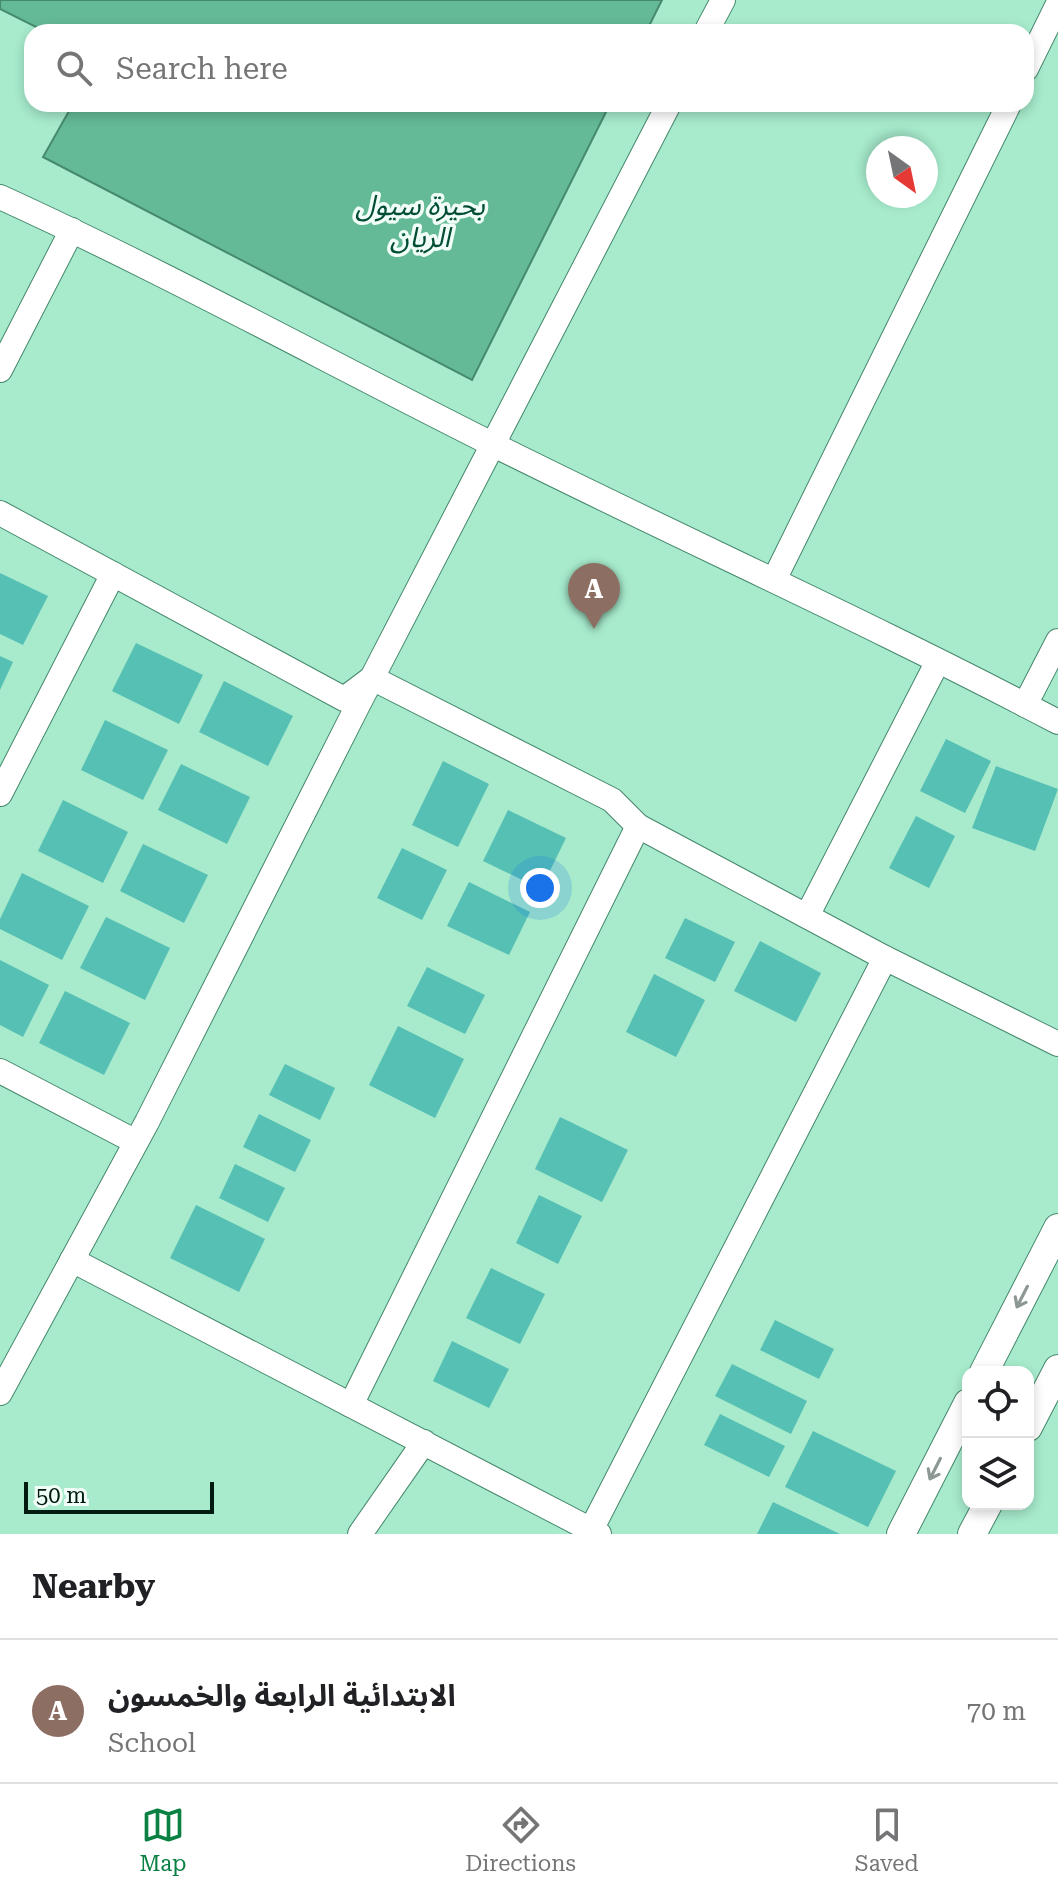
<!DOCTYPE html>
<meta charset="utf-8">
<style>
body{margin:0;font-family:"Roboto Serif","Noto Sans Arabic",serif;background:#f6f6f6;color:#202124}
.controls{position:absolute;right:24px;bottom:24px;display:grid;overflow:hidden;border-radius:16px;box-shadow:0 4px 12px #0003}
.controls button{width:72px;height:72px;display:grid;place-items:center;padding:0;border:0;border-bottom:2px solid #e0e0e0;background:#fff;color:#202124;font:40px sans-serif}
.compass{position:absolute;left:866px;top:136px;width:72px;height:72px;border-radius:50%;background:#fff;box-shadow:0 4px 12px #0003;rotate:147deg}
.scale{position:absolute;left:24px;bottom:20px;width:190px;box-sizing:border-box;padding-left:8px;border:4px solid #011b11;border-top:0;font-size:22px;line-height:28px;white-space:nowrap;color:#011b11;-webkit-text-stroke:6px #f1fef7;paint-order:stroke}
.you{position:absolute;left:540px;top:888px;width:28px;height:28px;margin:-20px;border:6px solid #fff;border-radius:50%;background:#1a73e8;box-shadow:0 0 0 12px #1a73e833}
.badge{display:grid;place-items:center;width:52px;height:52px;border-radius:50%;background:#0b8043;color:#fff;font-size:26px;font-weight:700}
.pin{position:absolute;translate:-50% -66px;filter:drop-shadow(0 2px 4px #0008)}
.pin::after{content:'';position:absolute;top:42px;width:28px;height:24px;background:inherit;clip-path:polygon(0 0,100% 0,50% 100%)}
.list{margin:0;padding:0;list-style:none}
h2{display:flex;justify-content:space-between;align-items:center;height:104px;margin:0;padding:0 32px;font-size:34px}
h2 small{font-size:26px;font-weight:400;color:#757577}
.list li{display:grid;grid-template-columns:52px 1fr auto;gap:24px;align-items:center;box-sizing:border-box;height:144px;padding:0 32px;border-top:2px solid #e0e0e0}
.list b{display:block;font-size:30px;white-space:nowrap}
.list p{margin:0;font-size:26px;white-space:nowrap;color:#757577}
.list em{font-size:26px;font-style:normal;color:#757577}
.icon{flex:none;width:44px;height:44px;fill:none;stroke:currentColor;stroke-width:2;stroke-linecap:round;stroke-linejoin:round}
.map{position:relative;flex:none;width:1058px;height:1534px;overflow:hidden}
.search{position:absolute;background:#fff;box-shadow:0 4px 12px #0003;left:24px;right:24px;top:24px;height:88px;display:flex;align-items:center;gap:20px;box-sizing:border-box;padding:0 28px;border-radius:24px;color:#757577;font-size:30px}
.sheet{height:248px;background:#fff}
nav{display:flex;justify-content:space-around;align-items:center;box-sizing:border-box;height:112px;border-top:2px solid #e0e0e0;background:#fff;font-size:22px;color:#757577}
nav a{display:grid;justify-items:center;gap:4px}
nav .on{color:#0b8043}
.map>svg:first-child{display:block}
</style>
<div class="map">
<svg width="1058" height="1534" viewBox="0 0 1058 1534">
<rect width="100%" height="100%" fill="#a7ebcc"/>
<g fill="#64ba96" stroke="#468a6e" stroke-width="2">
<path d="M0 0H662L646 32H46L0 9Z"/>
<path d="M73 104H610L472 380 43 157Z"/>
</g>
<g fill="#56c0b4">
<path d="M0 573 48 596 23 645 0 634Z"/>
<path d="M136 643 203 675 179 724 112 691Z"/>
<path d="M0 656 13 662 0 690Z"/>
<path d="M224 681 293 716 268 766 199 732Z"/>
<path d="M105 720 168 750 143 800 81 770Z"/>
<path d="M946 739 991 761 965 813 920 791Z"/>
<path d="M443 761 489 784 458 847 412 825Z"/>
<path d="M181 764 250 797 227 844 158 810Z"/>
<path d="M996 766 1058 789 1035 851 972 828Z"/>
<path d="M63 800 128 832 103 883 38 851Z"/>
<path d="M508 810 566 838 541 889 483 861Z"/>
<path d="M916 816 955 836 929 888 889 868Z"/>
<path d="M143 844 208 875 184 923 120 891Z"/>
<path d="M402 848 447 870 422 920 377 898Z"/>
<path d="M22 873 89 906 62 960 0 929V919Z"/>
<path d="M469 882 530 912 509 955 447 926Z"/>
<path d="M106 917 170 948 145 1000 80 968Z"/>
<path d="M685 918 735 942 715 982 665 958Z"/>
<path d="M760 941 821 973 796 1022 734 991Z"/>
<path d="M0 960 49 985 23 1037 0 1025Z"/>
<path d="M427 967 485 995 465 1034 407 1006Z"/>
<path d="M654 974 705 1000 676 1057 626 1032Z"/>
<path d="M65 991 130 1023 104 1075 39 1043Z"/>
<path d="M398 1026 464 1059 435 1118 369 1085Z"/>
<path d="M285 1064 335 1088 320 1120 269 1095Z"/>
<path d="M259 1114 311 1140 295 1172 243 1147Z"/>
<path d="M560 1117 628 1150 602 1202 535 1169Z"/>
<path d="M235 1164 285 1188 268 1222 219 1198Z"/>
<path d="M539 1195 582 1216 558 1264 516 1243Z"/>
<path d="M196 1205 265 1239 239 1292 170 1258Z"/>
<path d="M491 1268 545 1294 520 1344 466 1318Z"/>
<path d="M775 1320 834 1349 819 1379 760 1350Z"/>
<path d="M452 1341 509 1369 489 1408 433 1381Z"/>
<path d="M732 1364 807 1401 791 1434 715 1396Z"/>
<path d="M720 1414 785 1446 769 1477 704 1445Z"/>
<path d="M813 1431 896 1471 868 1527 785 1487Z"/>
<path d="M773 1502 840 1534H757Z"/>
</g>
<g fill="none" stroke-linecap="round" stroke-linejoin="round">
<g stroke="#45876c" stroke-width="26">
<g id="minor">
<path d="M706 32 723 0"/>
<path d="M1026 69 1058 4"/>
<path d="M0 197C167 273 328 362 492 444 680 538 872 624 1058 722"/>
<path d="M0 370 72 230"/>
<path d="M0 513 344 699 372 678 612 800 638 826 885 958 1058 1044"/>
<path d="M774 580 1009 104"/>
<path d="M1025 705 1058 641"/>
<path d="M0 794 113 574"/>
<path d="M807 916 938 661"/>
<path d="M0 1071 136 1142"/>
<path d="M72 1260 599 1534"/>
<path d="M0 1393 147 1122 358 705 669 104"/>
<path d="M351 1405 638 826"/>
<path d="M591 1530 885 958"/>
<path d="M360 1534 424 1442"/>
</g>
</g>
<g stroke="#45876c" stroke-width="30">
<g id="tertiary">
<path d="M984 1372 1058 1228"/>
<path d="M1028 1427 1058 1369"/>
<path d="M901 1534 968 1403"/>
<path d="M972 1534 988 1504"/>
</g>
</g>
<use href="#minor" stroke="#fff" stroke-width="24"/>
<use href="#tertiary" stroke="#fff" stroke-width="28"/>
</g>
<defs><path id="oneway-shaft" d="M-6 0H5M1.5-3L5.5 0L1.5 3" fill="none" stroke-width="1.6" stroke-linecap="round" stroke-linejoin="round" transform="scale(2)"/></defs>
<g stroke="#8d9894">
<use href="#oneway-shaft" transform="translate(1022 1297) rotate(117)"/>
<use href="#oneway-shaft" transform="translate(935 1469) rotate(117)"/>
</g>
<g text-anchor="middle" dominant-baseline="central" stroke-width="7" stroke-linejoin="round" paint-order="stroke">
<g font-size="28" font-style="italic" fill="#014d36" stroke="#f1fef7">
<text x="420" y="205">بحيرة سيول<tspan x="420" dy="32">الريان</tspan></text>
</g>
</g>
</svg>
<div class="controls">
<button><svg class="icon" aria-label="locate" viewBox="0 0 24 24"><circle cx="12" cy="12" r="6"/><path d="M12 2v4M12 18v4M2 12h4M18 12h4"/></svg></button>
<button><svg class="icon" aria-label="layers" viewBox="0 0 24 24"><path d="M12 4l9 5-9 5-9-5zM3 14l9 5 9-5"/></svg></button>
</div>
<svg class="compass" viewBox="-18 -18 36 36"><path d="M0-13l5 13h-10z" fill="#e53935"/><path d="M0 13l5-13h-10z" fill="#757577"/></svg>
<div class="scale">50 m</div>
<div class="you"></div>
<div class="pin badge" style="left:594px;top:629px;background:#8d6e63">A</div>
<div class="search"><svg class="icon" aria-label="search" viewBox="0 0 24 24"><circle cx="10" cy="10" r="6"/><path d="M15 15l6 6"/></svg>Search here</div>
</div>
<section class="sheet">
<h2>Nearby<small></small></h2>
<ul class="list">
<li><span class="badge" style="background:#8d6e63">A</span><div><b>الابتدائية الرابعة والخمسون</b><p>School</p></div><em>70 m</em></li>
</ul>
</section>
<nav>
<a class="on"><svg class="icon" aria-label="map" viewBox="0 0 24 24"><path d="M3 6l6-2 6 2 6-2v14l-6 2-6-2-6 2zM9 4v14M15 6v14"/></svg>Map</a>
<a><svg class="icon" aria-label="directions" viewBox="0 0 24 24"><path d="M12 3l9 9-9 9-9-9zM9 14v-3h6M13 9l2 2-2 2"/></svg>Directions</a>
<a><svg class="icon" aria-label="saved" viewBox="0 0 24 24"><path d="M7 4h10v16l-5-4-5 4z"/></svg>Saved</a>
</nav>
